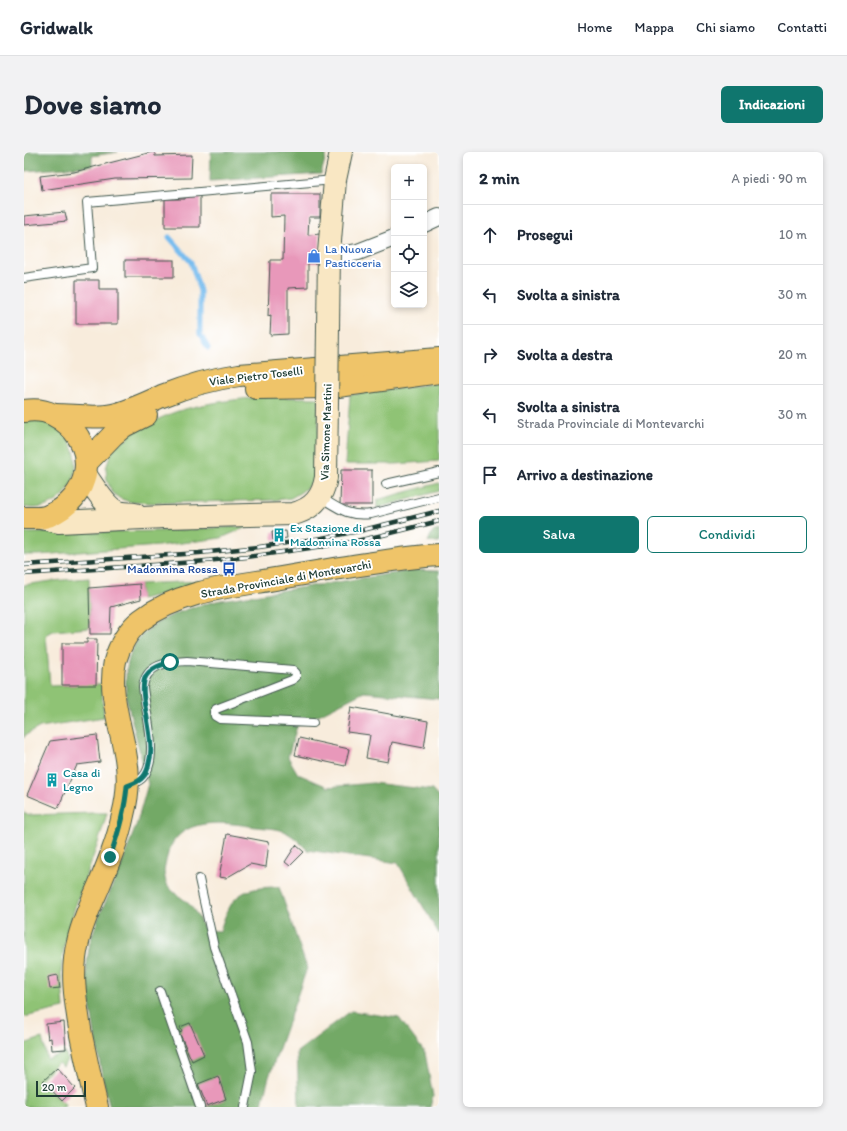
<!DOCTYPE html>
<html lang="it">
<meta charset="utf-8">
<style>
body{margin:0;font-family:Itim,sans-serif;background:#f2f2f3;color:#1f2937}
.controls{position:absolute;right:12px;top:12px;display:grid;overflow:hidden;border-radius:6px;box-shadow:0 2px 6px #0003}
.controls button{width:36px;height:36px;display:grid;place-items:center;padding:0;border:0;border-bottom:1px solid #e0e1e3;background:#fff;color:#1f2937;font:20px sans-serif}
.scale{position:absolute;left:12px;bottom:10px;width:50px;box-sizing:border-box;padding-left:4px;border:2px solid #1f3d34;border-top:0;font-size:11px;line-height:14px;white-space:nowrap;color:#1f3d34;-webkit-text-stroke:3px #fff;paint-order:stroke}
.stop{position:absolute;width:12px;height:12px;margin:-9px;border:3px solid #0f766e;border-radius:50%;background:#fff}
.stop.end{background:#0f766e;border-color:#fff;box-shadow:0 1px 4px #0008}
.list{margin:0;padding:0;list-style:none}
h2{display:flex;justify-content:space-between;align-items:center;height:52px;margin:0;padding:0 16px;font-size:17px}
h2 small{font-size:13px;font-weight:400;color:#747a83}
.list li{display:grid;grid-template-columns:26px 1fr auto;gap:12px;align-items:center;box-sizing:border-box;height:60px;padding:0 16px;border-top:1px solid #e0e1e3}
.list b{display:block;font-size:15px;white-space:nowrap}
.list p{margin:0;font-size:13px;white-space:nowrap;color:#747a83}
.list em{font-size:13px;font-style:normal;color:#747a83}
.actions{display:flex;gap:8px;padding:12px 16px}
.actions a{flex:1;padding:9px 0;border:1px solid #0f766e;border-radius:6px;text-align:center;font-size:14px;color:#0f766e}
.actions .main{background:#0f766e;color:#fff}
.icon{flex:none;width:22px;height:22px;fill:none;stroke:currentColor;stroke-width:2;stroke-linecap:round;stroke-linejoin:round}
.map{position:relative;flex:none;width:415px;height:955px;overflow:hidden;border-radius:6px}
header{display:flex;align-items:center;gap:24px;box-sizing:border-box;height:56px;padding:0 20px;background:#fff;border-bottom:1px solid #e0e1e3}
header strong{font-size:19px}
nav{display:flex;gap:22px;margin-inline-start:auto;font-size:14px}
.intro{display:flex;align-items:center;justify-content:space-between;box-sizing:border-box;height:96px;padding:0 24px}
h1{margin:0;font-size:28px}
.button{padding:10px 18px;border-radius:6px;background:#0f766e;color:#fff;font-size:14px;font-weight:700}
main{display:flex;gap:24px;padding:0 24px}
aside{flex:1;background:#fff;border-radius:6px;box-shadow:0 2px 6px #0003}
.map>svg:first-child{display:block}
</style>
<header>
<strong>Gridwalk</strong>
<nav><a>Home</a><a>Mappa</a><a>Chi siamo</a><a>Contatti</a></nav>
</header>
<div class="intro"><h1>Dove siamo</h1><a class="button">Indicazioni</a></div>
<main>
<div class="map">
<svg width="415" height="955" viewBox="0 0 415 955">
<rect width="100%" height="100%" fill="#fff"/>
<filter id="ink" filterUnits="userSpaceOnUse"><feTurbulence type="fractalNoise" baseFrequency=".025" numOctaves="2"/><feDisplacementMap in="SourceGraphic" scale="8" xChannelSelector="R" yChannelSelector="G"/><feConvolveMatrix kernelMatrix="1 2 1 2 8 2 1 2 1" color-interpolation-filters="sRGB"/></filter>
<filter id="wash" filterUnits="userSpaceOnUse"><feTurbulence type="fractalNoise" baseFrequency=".012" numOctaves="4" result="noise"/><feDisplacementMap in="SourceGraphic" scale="16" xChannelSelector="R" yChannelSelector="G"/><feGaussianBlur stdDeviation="0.9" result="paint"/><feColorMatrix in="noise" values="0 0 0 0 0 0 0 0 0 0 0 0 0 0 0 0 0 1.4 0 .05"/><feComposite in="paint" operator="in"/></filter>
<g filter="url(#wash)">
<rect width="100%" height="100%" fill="#f8ecdc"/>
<g fill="#8fc375" stroke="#578054">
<path d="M415 231V309L371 312H321L326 243Z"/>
<path d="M236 245 295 246 294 321 286 333 277 340 267 346 251 348 132 351 106 350 95 346 88 340 83 329 82 316 87 301 94 292 105 286 104 283C120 274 137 265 154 259 181 251 208 248 236 245Z"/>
<path d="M0 268C5 268 11 268 15 268 22 269 30 273 35 277 71 307 45 364 0 355Z"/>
<path d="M415 331V339L353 356V348Z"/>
<path d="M225 374 197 386 134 394 15 403H0V381L138 379Z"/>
<path d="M65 426 66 476 29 479 22 483 26 534 77 532 80 565 16 575 0 584V586V433L27 429Z"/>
<path d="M175 429 177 430 174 434 117 447 116 432Z"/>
<path d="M0 660 5 663 70 661H83L73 694 51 755 40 794 37 820 40 856 0 865Z"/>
<path d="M18 886 23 907 42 901 43 908 39 915 34 911 15 929 41 952 40 955H0V892Z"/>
</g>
<g fill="#73a966" stroke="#49734d">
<path d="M0 0H94L68 4V14L0 19Z"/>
<path d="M187 0H303L297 22 186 29Z"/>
<path d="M415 378V390H404L408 380Z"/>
<path d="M391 418 415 419V547L340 540 273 574 264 605 274 622 304 635 349 631 408 638 415 646V782L374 711 283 698C276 691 269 683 259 679 252 676 241 676 232 675 199 670 153 663 143 705 141 712 139 719 141 726 143 739 157 744 165 752 172 759 176 770 181 778L196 779C207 743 217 735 255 735L283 816 245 925 237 955H86L78 924 62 828 63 810 66 790 74 767 96 717 113 671 124 632 103 549C101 532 101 514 108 498 122 467 167 455 197 448Z"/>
<path d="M327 859 375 866 401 901 409 944 406 955H277L275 954 273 900Z"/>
</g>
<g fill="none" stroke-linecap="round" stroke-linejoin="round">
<path stroke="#78bdef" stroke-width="5" d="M145 85 167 110 176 139V182L184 196"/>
</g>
<g id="blocks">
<g fill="#e898ba">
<path d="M128 0H131V4L168 3 167 26 91 27 18 38 16 24 50 20Z"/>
<path d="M162 42 176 43V75H141V47H161Z"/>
<path d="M247 42H296V65H285L284 83 296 82V111H284V135L264 136V182L246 183 247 163 244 164 246 108H259L260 64 247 65Z"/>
<path d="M41 60 43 69 0 73V64Z"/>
<rect x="101" y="108" width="49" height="17"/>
<path d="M52 128H75V137H94V172H52Z"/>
<path d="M317 318H348V353H316Z"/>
<path d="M262 379 263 386 249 388 248 380Z"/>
<path d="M116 432 117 447 87 455 86 482H66L65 436Z"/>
<path d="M63 487H73L72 533H38V491H63Z"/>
<path d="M327 555 404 569 400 596 368 590 364 610 342 606 346 583 323 580Z"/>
<path d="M73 583 76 610 53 613 34 656 3 643 26 589Z"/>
<path d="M275 586 325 597 321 614 271 603Z"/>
<path d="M203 682 245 690 242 715 226 712 202 726 195 725Z"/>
<path d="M272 693 280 700 266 714 261 710Z"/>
<path d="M34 823 36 836 26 837 24 825Z"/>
<path d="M40 870 42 897 28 898 27 886 24 887 22 872Z"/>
<path d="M166 871 180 903 168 909 155 880 158 879 156 875Z"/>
<path d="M33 916 51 936 38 949 19 929Z"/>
<path d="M194 924 202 947 183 954 174 932Z"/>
</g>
</g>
</g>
<g filter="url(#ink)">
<use href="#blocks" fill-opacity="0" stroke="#40574d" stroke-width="1"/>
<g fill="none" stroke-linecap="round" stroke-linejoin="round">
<g stroke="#40574d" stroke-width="10">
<g id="lane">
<path d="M0 126 68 116 63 50 310 28"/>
<path d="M362 332 415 320"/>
<path d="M296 345C314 356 324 365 347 362L415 345"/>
<path d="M106 633C110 631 116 629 119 625 136 606 121 559 119 535 122 512 143 510 163 509L269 518 272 521V525L268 528 192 557 190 560 191 564 196 567 289 571"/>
<path d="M175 727 190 795 224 890 228 920 221 955"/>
<path d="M136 839 176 955"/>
</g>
</g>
<g stroke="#40574d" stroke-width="18">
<g id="street">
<path d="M400 72 415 65"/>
<path d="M305 101 322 102 334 100 370 86"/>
</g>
</g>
<g stroke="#40574d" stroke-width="24">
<g id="secondary">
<path d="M305 101 311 28 317 0"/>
<path d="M61 322C69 333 81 354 92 359 98 362 105 361 111 362"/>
<path d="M17 366 35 370 140 365 269 362C289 357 299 345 302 325"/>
</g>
</g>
<g stroke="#40574d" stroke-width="24">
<g id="primary">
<path d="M232 236 307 235 415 220"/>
<path d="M0 259C15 257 26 259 38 268 76 295 67 347 24 364 17 367 8 366 0 366"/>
<path d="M31 263C48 263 73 267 89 263 106 259 122 251 138 244 163 234 188 227 215 223L415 207"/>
<path d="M63 310 89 283 100 274 122 263"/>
<path d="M73 955C67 931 62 907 57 883 52 852 46 821 54 790 58 771 66 754 74 736 84 712 94 688 99 663 104 644 105 624 102 606 97 574 84 541 91 509 95 494 105 477 117 468 150 443 193 436 233 430 258 426 284 421 309 417 345 412 380 405 415 403"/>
</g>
</g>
<use href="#lane" stroke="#fff" stroke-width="8"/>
<use href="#street" stroke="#fff" stroke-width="16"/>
<use href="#secondary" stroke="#f9e7c3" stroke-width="22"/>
<use href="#primary" stroke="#efc469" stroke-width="22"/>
<g stroke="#1f3d34" stroke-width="4.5">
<g id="rail">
<path d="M0 413 175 401 235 395 298 386 335 379 415 359"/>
<path d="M0 422 171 410 223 405 328 390 359 383 415 369"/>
</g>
</g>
<use href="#rail" stroke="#fff" stroke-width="3" stroke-dasharray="9" stroke-linecap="butt"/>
<g stroke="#40574d" stroke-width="24" stroke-linecap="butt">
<path id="secondary-bridge" d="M302 325 305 101"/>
</g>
<use href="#secondary-bridge" stroke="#f9e7c3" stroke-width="22"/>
</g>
</g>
<g fill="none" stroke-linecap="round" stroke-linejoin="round" filter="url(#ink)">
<path stroke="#0f766e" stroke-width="5" d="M86 705C94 682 101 659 103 634 108 632 115 630 119 625 123 621 124 617 125 611 133 586 112 541 122 524 127 516 137 513 146 510"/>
</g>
<defs>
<g id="shop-bare" transform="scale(1.08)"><path d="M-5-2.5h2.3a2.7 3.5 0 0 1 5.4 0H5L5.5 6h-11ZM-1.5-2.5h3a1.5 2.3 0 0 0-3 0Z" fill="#3f7fe0" stroke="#fff" stroke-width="2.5" paint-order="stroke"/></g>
<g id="building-bare" transform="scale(1.08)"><path d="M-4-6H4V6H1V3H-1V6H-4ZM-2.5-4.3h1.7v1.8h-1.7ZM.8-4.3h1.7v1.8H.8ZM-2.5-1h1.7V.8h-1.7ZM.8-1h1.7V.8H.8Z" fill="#0f9aa8" stroke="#fff" stroke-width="2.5" paint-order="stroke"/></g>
<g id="bus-bare" transform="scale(1.08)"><path d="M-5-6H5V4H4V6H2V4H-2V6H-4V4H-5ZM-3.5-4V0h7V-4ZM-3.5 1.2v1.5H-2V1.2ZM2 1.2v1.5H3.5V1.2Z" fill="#1a4fb4" stroke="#fff" stroke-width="2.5" paint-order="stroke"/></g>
</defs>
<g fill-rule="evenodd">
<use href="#shop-bare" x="290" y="104"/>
<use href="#building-bare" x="255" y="383"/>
<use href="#bus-bare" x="205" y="417"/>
<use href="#building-bare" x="28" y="628"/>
</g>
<g text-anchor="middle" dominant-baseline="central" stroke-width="4" stroke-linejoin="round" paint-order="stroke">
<g font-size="12" fill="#366cbe" stroke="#fff" text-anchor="start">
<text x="301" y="97">La Nuova<tspan x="301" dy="14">Pasticceria</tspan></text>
</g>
<g font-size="12" fill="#1f3d34" stroke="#fff">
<text transform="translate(232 224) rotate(-7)">Viale Pietro Toselli</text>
<text transform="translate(302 280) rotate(-88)">Via Simone Martini</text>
<text transform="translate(262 427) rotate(-10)">Strada Provinciale di Montevarchi</text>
</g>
<g font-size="12" fill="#0d838f" stroke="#fff" text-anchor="start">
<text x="266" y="376">Ex Stazione di<tspan x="266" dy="14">Madonnina Rossa</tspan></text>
<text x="39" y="621">Casa di<tspan x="39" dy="14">Legno</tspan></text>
</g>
<g font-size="12" fill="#164399" stroke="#fff" text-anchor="end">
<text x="194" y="417">Madonnina Rossa</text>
</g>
</g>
</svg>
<div class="controls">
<button>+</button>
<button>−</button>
<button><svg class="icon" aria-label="locate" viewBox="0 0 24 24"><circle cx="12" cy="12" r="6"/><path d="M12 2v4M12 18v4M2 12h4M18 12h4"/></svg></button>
<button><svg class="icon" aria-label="layers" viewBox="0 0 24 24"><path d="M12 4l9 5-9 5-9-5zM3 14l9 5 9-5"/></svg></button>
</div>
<div class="scale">20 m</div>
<div class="stop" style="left:146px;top:510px"></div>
<div class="stop end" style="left:86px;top:705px"></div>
</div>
<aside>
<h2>2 min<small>A piedi · 90 m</small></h2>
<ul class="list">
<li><svg class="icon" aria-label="ahead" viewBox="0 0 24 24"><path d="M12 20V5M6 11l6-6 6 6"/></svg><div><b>Prosegui</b></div><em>10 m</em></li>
<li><svg class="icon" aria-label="left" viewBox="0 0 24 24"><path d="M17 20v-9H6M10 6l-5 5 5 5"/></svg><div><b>Svolta a sinistra</b></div><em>30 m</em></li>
<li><svg class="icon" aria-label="right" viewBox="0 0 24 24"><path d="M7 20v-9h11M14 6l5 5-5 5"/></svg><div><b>Svolta a destra</b></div><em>20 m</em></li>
<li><svg class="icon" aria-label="left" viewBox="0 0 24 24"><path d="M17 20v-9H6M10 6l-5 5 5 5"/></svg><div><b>Svolta a sinistra</b><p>Strada Provinciale di Montevarchi</p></div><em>30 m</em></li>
<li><svg class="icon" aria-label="arrive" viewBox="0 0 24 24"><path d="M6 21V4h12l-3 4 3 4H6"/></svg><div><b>Arrivo a destinazione</b></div></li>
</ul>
<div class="actions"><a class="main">Salva</a><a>Condividi</a></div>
</aside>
</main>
